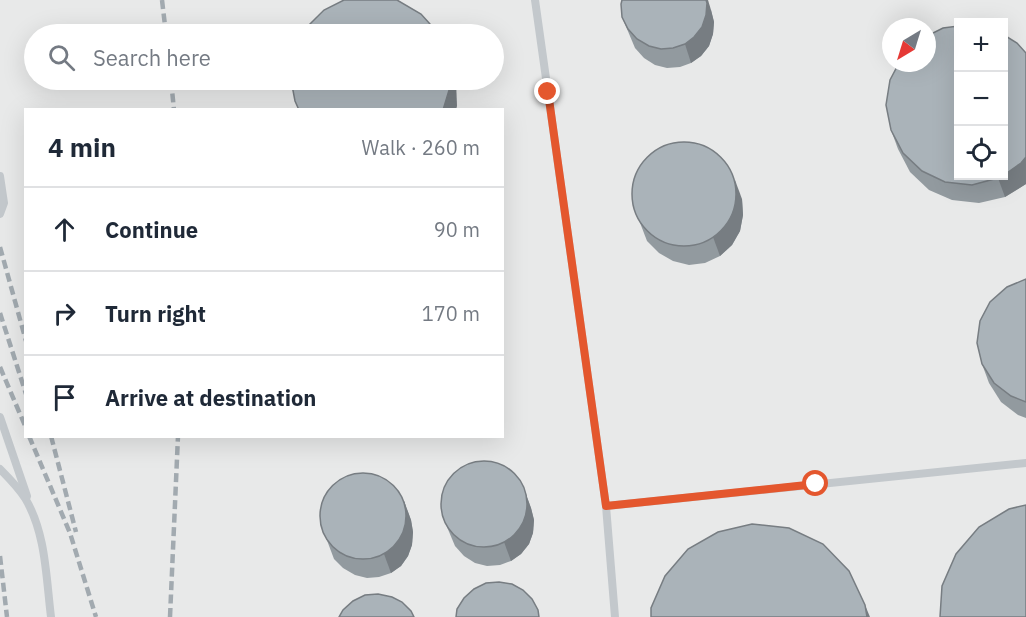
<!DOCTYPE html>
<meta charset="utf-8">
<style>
body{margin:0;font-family:"IBM Plex Sans",sans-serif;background:#f6f6f7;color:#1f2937}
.controls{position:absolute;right:18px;top:18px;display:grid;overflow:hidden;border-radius:0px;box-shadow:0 6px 24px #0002}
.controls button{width:54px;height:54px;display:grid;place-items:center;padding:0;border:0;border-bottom:2px solid #e0e1e3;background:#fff;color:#1f2937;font:30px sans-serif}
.compass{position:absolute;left:882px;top:18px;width:54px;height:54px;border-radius:50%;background:#fff;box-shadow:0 6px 24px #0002;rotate:218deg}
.stop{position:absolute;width:18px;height:18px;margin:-14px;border:4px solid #e4572e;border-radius:50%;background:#fff}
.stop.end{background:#e4572e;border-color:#fff;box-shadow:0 2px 6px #0008}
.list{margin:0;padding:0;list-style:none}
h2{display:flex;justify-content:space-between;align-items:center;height:78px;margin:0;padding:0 24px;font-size:26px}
h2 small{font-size:20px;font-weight:400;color:#747a83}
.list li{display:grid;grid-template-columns:39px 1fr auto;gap:18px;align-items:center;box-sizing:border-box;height:84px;padding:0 24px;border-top:2px solid #e0e1e3}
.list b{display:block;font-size:22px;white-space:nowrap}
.list em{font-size:20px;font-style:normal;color:#747a83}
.icon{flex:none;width:33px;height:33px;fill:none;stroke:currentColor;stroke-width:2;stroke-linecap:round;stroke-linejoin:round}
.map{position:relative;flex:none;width:1026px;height:617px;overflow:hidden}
.search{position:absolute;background:#fff;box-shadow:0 6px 24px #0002;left:24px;top:24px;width:480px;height:66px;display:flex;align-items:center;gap:15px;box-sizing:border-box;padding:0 21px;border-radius:33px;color:#747a83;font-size:22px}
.panel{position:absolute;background:#fff;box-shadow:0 6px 24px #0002;left:24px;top:108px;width:480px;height:330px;border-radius:0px}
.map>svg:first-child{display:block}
</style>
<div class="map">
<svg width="1026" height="617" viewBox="0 0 1026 617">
<rect width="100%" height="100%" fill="#fafaf8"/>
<path fill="#e8e9e9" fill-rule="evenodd" d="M0 0H1026V617H0ZM958 22H1004V176H958ZM891 27H927V63H891ZM34 34H494V80H34ZM26 110H502V436H26Z"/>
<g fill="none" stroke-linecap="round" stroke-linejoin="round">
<g stroke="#c3c8cc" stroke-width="8">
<path d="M535 0 606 506 615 617"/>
<path d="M0 176 4 203 0 214"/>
<path d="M0 417 27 496"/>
<path d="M0 469C9 478 18 487 25 498 46 533 46 577 51 617"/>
<path d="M606 506 1026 463"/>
</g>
<g stroke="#a2aab0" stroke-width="4.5" stroke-dasharray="9 4.5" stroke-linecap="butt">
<path d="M162 0 166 34"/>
<path d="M171 80 174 110"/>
<path d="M0 247 26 341"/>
<path d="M0 313 26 394"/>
<path d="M0 367 26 428"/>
<path d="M29 436 70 533 96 617"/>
<path d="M51 436 76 532"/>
<path d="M0 556 7 617"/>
<path d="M170 617 178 436"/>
</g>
</g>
<g fill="#929a9f">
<path d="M711 10 714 22 713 34 709 46 701 56 691 63 680 67 667 68 655 65 644 58 635 48 622 17Z"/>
<path d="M1026 53V184L1005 197 979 203 952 200 929 190 910 172 898 149 891 130Z"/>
<path d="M742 199 743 215 740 231 732 245 720 256 705 263 689 265 673 261 659 253 647 241 634 207Z"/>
<path d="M1026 279V418L1018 415 1001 402 989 383 982 364Z"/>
<path d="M524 489 531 508 534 520 533 533 529 544 521 554 511 561 500 565 487 566 475 563 464 556 455 546 442 515Z"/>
<path d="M404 501 411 520 413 532 412 545 408 556 401 566 391 573 379 577 367 578 355 575 343 568 334 559 322 527Z"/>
</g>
<g fill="#777d82">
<path d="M706 0H708L711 10 714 22 713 34 709 46 701 56 691 63 685 44Z"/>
<path d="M450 80H456L457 106 456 110H443Z"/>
<path d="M1026 157V184L1005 197 998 178 1004 176Z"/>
<path d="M735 180 742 199 743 215 740 231 732 245 720 256 713 237Z"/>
<path d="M524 489 531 508 534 520 533 533 529 544 521 554 511 561 504 542Z"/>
<path d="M404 501 411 520 413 532 412 545 408 556 401 566 391 573 384 554Z"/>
<path d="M865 605 870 617H867Z"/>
</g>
<g fill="#aab3b9" stroke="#777d82" stroke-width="1.5">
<path d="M344 0H397L421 14 439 34H302L306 28 324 10Z"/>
<path d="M622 0H706L707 3 706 15 702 27 694 37 685 44 673 48 661 49 649 46 637 39 628 29 622 17 621 4Z"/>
<path d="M958 26V176H1003L998 178 972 185 945 182 922 171 903 153 891 130 886 105 890 80 899 63H927V36L943 28Z"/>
<path d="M1004 35 1017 43 1026 53V157L1021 163 1004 175Z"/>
<path d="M291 80H450V87L443 110H299L295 101Z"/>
<circle cx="684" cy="194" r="52"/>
<path d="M1026 279V402L1011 396 994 383 982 364 977 343 980 321 990 302 1007 287Z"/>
<circle cx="484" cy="504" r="43"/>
<circle cx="363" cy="516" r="43"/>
<path d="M1026 505V617H940L942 586 956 554 979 527 1009 509Z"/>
<path d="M752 524 789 528 823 544 849 571 865 605 867 617H651V608L665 576 688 549 718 532Z"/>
<path d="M499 582 512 584 523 590 532 599 538 610 539 617H456L457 609 464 598 474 589 486 583Z"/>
<path d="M378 594 392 597 402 602 411 611 414 617H339L343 610 353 601 365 595Z"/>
</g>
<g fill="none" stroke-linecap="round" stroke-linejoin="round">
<path stroke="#e4572e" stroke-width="8" d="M548 92 606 506 816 484"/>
</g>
</svg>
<div class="controls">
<button>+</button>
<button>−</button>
<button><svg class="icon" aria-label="locate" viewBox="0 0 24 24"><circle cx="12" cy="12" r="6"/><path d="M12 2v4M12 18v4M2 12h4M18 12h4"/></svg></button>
</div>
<svg class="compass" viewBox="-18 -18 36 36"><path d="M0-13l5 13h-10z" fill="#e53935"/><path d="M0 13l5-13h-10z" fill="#747a83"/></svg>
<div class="stop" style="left:816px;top:484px"></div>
<div class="stop end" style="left:548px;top:92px"></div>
<div class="search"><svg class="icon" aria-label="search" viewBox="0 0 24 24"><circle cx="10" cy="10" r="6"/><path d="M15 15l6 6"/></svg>Search here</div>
<section class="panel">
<h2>4 min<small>Walk · 260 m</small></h2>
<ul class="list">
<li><svg class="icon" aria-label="ahead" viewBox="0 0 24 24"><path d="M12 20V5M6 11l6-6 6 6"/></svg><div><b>Continue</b></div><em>90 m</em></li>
<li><svg class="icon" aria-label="right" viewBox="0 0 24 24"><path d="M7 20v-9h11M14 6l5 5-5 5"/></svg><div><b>Turn right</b></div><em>170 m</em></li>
<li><svg class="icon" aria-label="arrive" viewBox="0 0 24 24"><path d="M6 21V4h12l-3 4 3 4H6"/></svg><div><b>Arrive at destination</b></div></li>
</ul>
</section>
</div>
